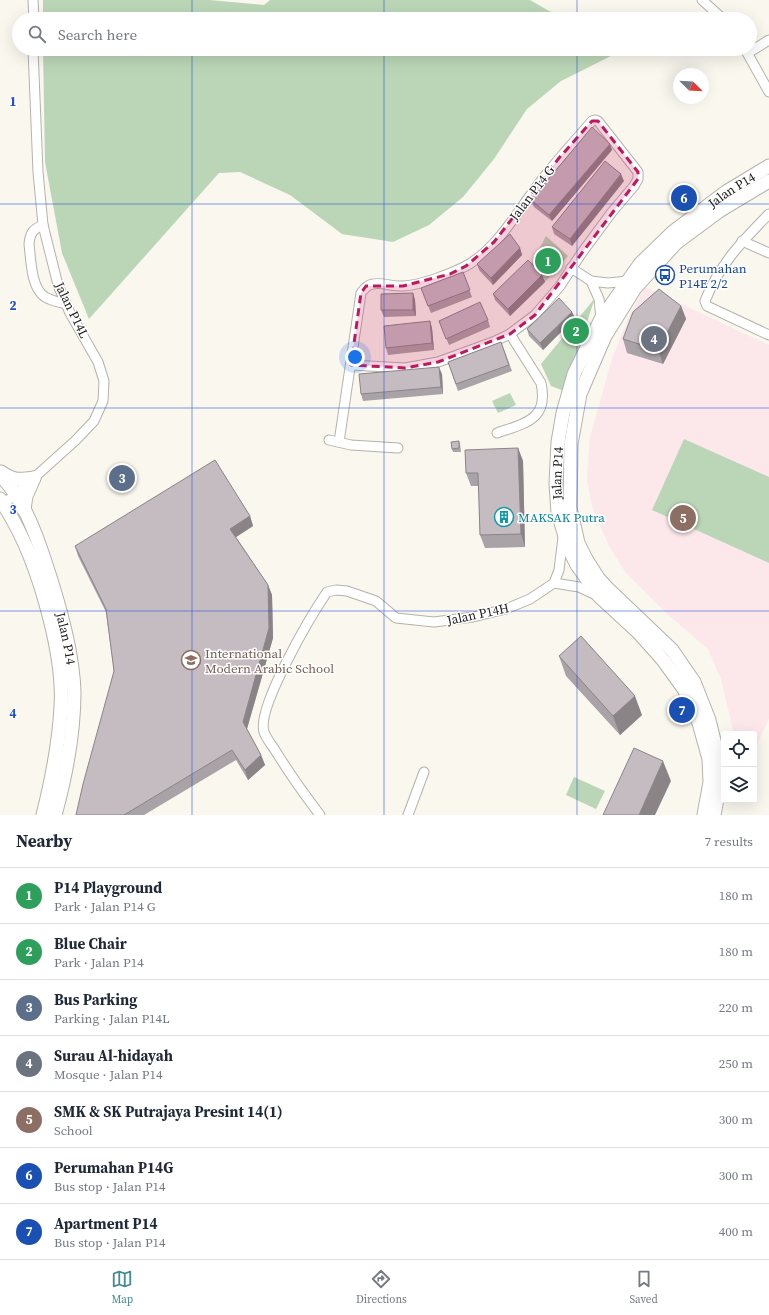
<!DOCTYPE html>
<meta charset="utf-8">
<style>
body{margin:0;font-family:"Source Serif 4",serif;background:#f6f6f7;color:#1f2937}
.controls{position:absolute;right:12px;bottom:12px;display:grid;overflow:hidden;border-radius:4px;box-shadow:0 4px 16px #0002}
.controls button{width:36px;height:36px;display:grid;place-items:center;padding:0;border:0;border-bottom:1px solid #e0e1e3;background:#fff;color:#1f2937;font:20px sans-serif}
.compass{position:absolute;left:673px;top:68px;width:36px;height:36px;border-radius:50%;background:#fff;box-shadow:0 4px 16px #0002;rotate:114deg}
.you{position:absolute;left:355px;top:357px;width:14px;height:14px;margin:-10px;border:3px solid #fff;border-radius:50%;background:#1a73e8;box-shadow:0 0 0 6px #1a73e833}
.badge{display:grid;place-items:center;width:26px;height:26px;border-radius:50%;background:#448b94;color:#fff;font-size:13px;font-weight:700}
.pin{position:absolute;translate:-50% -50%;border:2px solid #fff;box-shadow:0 1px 4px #0006}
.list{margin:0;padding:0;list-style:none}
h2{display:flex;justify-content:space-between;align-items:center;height:52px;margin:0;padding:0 16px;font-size:17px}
h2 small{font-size:13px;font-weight:400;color:#747a83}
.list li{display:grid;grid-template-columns:26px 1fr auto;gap:12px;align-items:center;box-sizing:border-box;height:56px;padding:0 16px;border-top:1px solid #e0e1e3}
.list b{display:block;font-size:15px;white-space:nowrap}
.list p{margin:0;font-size:13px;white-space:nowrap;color:#747a83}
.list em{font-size:13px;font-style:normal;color:#747a83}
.icon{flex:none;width:22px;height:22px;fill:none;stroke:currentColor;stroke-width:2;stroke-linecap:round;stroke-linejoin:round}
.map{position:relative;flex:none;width:769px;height:815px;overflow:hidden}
.search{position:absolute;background:#fff;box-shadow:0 4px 16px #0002;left:12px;right:12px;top:12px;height:44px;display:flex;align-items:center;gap:10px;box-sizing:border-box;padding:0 14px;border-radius:22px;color:#747a83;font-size:15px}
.sheet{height:444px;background:#fff}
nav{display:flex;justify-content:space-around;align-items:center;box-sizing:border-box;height:56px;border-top:1px solid #e0e1e3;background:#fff;font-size:11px;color:#747a83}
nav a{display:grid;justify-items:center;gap:2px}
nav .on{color:#448b94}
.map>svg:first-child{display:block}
</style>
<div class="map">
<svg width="769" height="815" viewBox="0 0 769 815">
<rect width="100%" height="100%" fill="#f9f7ee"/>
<path fill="#fce7eb" d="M645 287 769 345V718L754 752V734H734L721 679 708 649 665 612 626 573 609 546 592 506 587 479 590 437 612 359 630 314Z"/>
<g fill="#bbd6b7">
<path d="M43 0H210L264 5 270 0H530L549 11 570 19H43Z"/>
<path d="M43 49H625L561 81 527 109 494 159 463 197 429 225 393 242 342 234 290 195 240 172 219 173 89 319 62 253 45 162Z"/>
<path d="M546 236 568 256 545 282 530 267Z"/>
<path d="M595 298 564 391 551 386 541 364Z"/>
<path d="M510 393 516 405 498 413 492 401Z"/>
<path d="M684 439 769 477V563L652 510Z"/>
<path d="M574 777 605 791 596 809 566 795Z"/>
</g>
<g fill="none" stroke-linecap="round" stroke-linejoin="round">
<g stroke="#b4b2a9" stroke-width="11">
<g id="street">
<path d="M33 0 34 19"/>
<path d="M702 0 723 19"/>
<path d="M745 49 769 92"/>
<path d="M748 53 769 40"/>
<path d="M769 214C743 240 719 265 705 301L707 306 769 335"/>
<path d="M43 225C33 229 30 233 29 244 31 260 31 288 45 297 52 301 59 302 66 304"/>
<path d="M742 241 769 253"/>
<path d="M571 268 591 281 608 283 628 281"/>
<path d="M591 281 599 299 601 319"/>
<path d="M497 433C525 423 549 420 541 383L510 334"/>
<path d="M329 440 351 445 398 448"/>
<path d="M339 442 361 293C365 288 367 285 373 284 382 282 393 287 403 286 421 285 448 275 464 267 497 250 518 210 541 181 557 160 575 141 592 121L595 120 598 121 638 172V179L634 186 612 212 581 254 560 286 535 315 510 334 493 342 438 362 405 368 351 365"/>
<path d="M3 504 16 494 76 440 94 421 103 401 104 381 98 362 70 313 58 285 43 225 38 172 33 49"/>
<path d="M554 583 579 587 598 596"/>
<path d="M320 815C304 794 289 773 275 750 271 744 266 738 264 732 256 708 312 614 327 592L336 590 347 591 376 601 396 618 434 622 473 617 506 609 530 599 554 583 559 570 563 537"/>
<path d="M408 815 424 772"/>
</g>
</g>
<g stroke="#b4b2a9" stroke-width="15">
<g id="secondary">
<path d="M1 472C14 481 19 480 34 478"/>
<path id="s1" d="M0 474C6 482 13 489 18 498 33 523 42 552 51 580 62 615 73 655 74 692 74 734 66 775 55 815"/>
<path d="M0 499C25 536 39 576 50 619 57 647 63 678 61 707 59 744 52 779 43 815"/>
<path d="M24 510 26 496 34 478"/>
<path id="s2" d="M704 815 710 782 709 759 699 723 684 689 663 660 639 633 599 596 577 565 569 549 558 513 556 484 558 442 563 413 574 374 601 319 640 264 673 232 726 192 769 166"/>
<path d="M714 815 720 783 718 757 709 720 694 682 672 650 608 589 598 578 586 559 578 543 570 508 571 444 580 394 605 336 635 288 676 243 719 211 769 181"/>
</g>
</g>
<use href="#street" stroke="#fff" stroke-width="9"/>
<use href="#secondary" stroke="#fff" stroke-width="13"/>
</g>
<g fill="#a9a2a6">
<path d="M610 144 612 150 552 221 534 207 531 200Z"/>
<path d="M624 181 572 246 554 234 552 227Z"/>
<path d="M520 248 522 255 493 285 479 270 477 264Z"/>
<path d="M463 272 472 297 431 313 421 288Z"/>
<path d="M542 275 545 282 510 316 495 300 493 294Z"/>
<path d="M413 293 415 300 416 316 384 317 381 310Z"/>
<path d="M681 306 686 319 663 364 627 353 623 339Z"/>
<path d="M572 312 575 318 543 350 529 336 527 329Z"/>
<path d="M488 320 490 327 449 345 439 321Z"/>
<path d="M430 321 432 328 434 350 388 355 386 348Z"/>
<path d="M501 342 512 371 458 391 448 362Z"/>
<path d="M442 374 443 394 363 401 361 394Z"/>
<path d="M459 441 460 444 461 452H453L452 449Z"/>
<path d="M518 448 523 461 525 547 485 548 480 535 479 486H471L466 473Z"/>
<path d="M250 516 253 526 236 537 268 585 272 595 273 638 247 729 261 755 265 765 248 780 236 760 144 815H76L114 671 106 612 78 556 75 546Z"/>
<path d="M559 656 642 715 620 735 566 676Z"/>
</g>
<g fill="#8a8487">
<path d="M610 144 612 150 552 221 549 215Z"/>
<path d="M621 174 624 181 572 246 570 239Z"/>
<path d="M520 248 522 255 493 285 491 278Z"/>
<path d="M542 275 545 282 510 316 508 309Z"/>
<path d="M413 293 415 300 416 316 413 310Z"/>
<path d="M681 306 686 319 663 364 658 350Z"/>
<path d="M572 312 575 318 543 350 540 343Z"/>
<path d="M430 321 432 328 434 350 432 343Z"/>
<path d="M439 367 442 374 443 394 441 387Z"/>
<path d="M518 448 523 461 525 547 521 534Z"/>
<path d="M250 516 253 526 233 539 230 529Z"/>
<path d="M268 585 272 595 273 638 246 732 243 722Z"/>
<path d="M635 696 642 715 620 735 613 716Z"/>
<path d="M261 755 265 765 248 780 245 770Z"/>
<path d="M663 761 671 781 655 815H639Z"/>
</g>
<g fill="#c5bcc1" stroke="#8a8487">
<path d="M592 127 610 144 549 215 531 200Z"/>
<path d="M605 161 621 174 570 239 552 227Z"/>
<path d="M510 234 520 248 491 278 477 264Z"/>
<path d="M528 260 542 275 508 309 493 294Z"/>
<path d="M463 272 470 290 428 306 421 288Z"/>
<path d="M659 289 681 306 658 350 623 339 633 312Z"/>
<path d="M413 293V310H381V294Z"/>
<path d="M559 298 572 312 540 343 527 329Z"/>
<path d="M480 302 488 320 446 339 439 321Z"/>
<path d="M430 321 432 343 386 348 384 326Z"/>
<path d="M501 342 509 365 456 384 448 362Z"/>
<path d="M439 367 441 387 361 394 359 374Z"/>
<path d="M459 441V448L452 449 451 442Z"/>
<path d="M518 448 521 534 480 535 478 473H466L465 450Z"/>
<path d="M215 460 250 516 230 529 268 585 269 628 243 722 261 755 245 770 232 750 124 815H76L83 784 114 671 106 609 75 546Z"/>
<path d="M581 636 635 696 613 716 559 656Z"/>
<path d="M634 748 663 761 639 815H603Z"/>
</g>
<path fill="#c2185b" fill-opacity="0.2" stroke="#c2185b" stroke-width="3" stroke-dasharray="8 5" stroke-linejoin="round" d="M592 121H598L638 172V179L535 315 510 334 438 362 405 368 351 365 361 293 366 286H403L450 274 466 266 494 242 559 158Z"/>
<path fill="none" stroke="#1d4ed8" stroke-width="1" stroke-opacity="0.55" d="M192 0V19M384 0V19M577 0V19M192 49V815M384 49V815M577 49V815M0 204H769M0 408H769M0 611H769"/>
<defs>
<g id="bus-ring" transform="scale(1)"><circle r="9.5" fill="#fff" stroke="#1a4fb4" stroke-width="1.5"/><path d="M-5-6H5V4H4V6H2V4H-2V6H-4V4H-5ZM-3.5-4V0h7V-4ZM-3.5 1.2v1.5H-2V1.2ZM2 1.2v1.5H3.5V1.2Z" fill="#1a4fb4"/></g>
<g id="building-ring" transform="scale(1)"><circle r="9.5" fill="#fff" stroke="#0f9aa8" stroke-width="1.5"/><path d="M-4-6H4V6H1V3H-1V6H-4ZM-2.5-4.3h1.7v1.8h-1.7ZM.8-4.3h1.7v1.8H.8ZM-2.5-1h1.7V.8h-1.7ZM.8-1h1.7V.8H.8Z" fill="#0f9aa8"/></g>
<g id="school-ring" transform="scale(1)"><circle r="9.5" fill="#fff" stroke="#8d6e63" stroke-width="1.5"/><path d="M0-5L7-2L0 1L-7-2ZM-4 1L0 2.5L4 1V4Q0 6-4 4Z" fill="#8d6e63"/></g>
</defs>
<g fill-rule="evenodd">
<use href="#bus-ring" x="665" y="275"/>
<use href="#building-ring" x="504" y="517"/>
<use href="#school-ring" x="191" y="660"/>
</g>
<g text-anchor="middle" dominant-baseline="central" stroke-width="3" stroke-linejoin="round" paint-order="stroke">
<g font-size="13" fill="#1c1b18" stroke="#fff">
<text stroke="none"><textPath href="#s2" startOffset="739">Jalan P14</textPath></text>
<text transform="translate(532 193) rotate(-53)">Jalan P14 G</text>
<text transform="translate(72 310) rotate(64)">Jalan P14L</text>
<text stroke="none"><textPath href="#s2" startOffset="391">Jalan P14</textPath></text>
<text transform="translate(478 614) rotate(-12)">Jalan P14H</text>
<text stroke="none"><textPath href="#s1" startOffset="179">Jalan P14</textPath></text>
</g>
<g font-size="13" fill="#164399" stroke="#fff" text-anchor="start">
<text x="679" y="268">Perumahan<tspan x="679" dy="15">P14E 2/2</tspan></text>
</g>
<g font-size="13" fill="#0d838f" stroke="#fff" text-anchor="start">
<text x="518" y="517">MAKSAK Putra</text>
</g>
<g font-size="13" fill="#785e54" stroke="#fff" text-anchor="start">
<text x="205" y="653">International<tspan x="205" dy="15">Modern Arabic School</tspan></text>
</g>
</g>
<g font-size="13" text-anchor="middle" font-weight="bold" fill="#1d4ed8" stroke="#fff" stroke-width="3" stroke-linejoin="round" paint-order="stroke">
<text x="13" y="106">1</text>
<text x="13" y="310">2</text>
<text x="13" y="514">3</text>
<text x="13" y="718">4</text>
</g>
</svg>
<div class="controls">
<button><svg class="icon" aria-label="locate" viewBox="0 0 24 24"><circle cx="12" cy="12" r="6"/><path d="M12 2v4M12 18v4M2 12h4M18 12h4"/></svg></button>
<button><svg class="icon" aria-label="layers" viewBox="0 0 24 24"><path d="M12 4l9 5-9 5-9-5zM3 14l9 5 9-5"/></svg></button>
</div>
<svg class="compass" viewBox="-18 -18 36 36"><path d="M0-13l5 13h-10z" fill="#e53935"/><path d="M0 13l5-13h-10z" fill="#747a83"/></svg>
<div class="you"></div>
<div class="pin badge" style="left:548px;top:261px;background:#2e9e5b">1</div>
<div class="pin badge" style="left:576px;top:331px;background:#2e9e5b">2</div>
<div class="pin badge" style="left:122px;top:478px;background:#5c6f8a">3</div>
<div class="pin badge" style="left:654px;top:339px;background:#6b7280">4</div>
<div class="pin badge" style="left:683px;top:518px;background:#8d6e63">5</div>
<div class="pin badge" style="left:684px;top:198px;background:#1a4fb4">6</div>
<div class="pin badge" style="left:682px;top:710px;background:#1a4fb4">7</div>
<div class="search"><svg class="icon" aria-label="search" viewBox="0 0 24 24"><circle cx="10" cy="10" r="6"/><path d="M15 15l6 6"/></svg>Search here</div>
</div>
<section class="sheet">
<h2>Nearby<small>7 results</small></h2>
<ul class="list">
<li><span class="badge" style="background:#2e9e5b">1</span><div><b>P14 Playground</b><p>Park · Jalan P14 G</p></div><em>180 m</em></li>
<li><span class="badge" style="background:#2e9e5b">2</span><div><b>Blue Chair</b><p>Park · Jalan P14</p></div><em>180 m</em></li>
<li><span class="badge" style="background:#5c6f8a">3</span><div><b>Bus Parking</b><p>Parking · Jalan P14L</p></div><em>220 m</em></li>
<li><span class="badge" style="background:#6b7280">4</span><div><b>Surau Al-hidayah</b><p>Mosque · Jalan P14</p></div><em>250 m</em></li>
<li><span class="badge" style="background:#8d6e63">5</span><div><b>SMK &amp; SK Putrajaya Presint 14(1)</b><p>School</p></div><em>300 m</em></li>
<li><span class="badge" style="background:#1a4fb4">6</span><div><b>Perumahan P14G</b><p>Bus stop · Jalan P14</p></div><em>300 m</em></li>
<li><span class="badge" style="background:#1a4fb4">7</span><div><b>Apartment P14</b><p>Bus stop · Jalan P14</p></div><em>400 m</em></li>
</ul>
</section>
<nav>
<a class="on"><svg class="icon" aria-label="map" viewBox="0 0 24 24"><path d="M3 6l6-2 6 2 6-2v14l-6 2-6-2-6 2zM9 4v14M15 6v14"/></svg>Map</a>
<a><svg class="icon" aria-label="directions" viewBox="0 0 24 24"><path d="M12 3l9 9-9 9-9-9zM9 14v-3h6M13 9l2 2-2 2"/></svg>Directions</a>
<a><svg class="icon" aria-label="saved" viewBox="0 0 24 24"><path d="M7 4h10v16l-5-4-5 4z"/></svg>Saved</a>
</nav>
